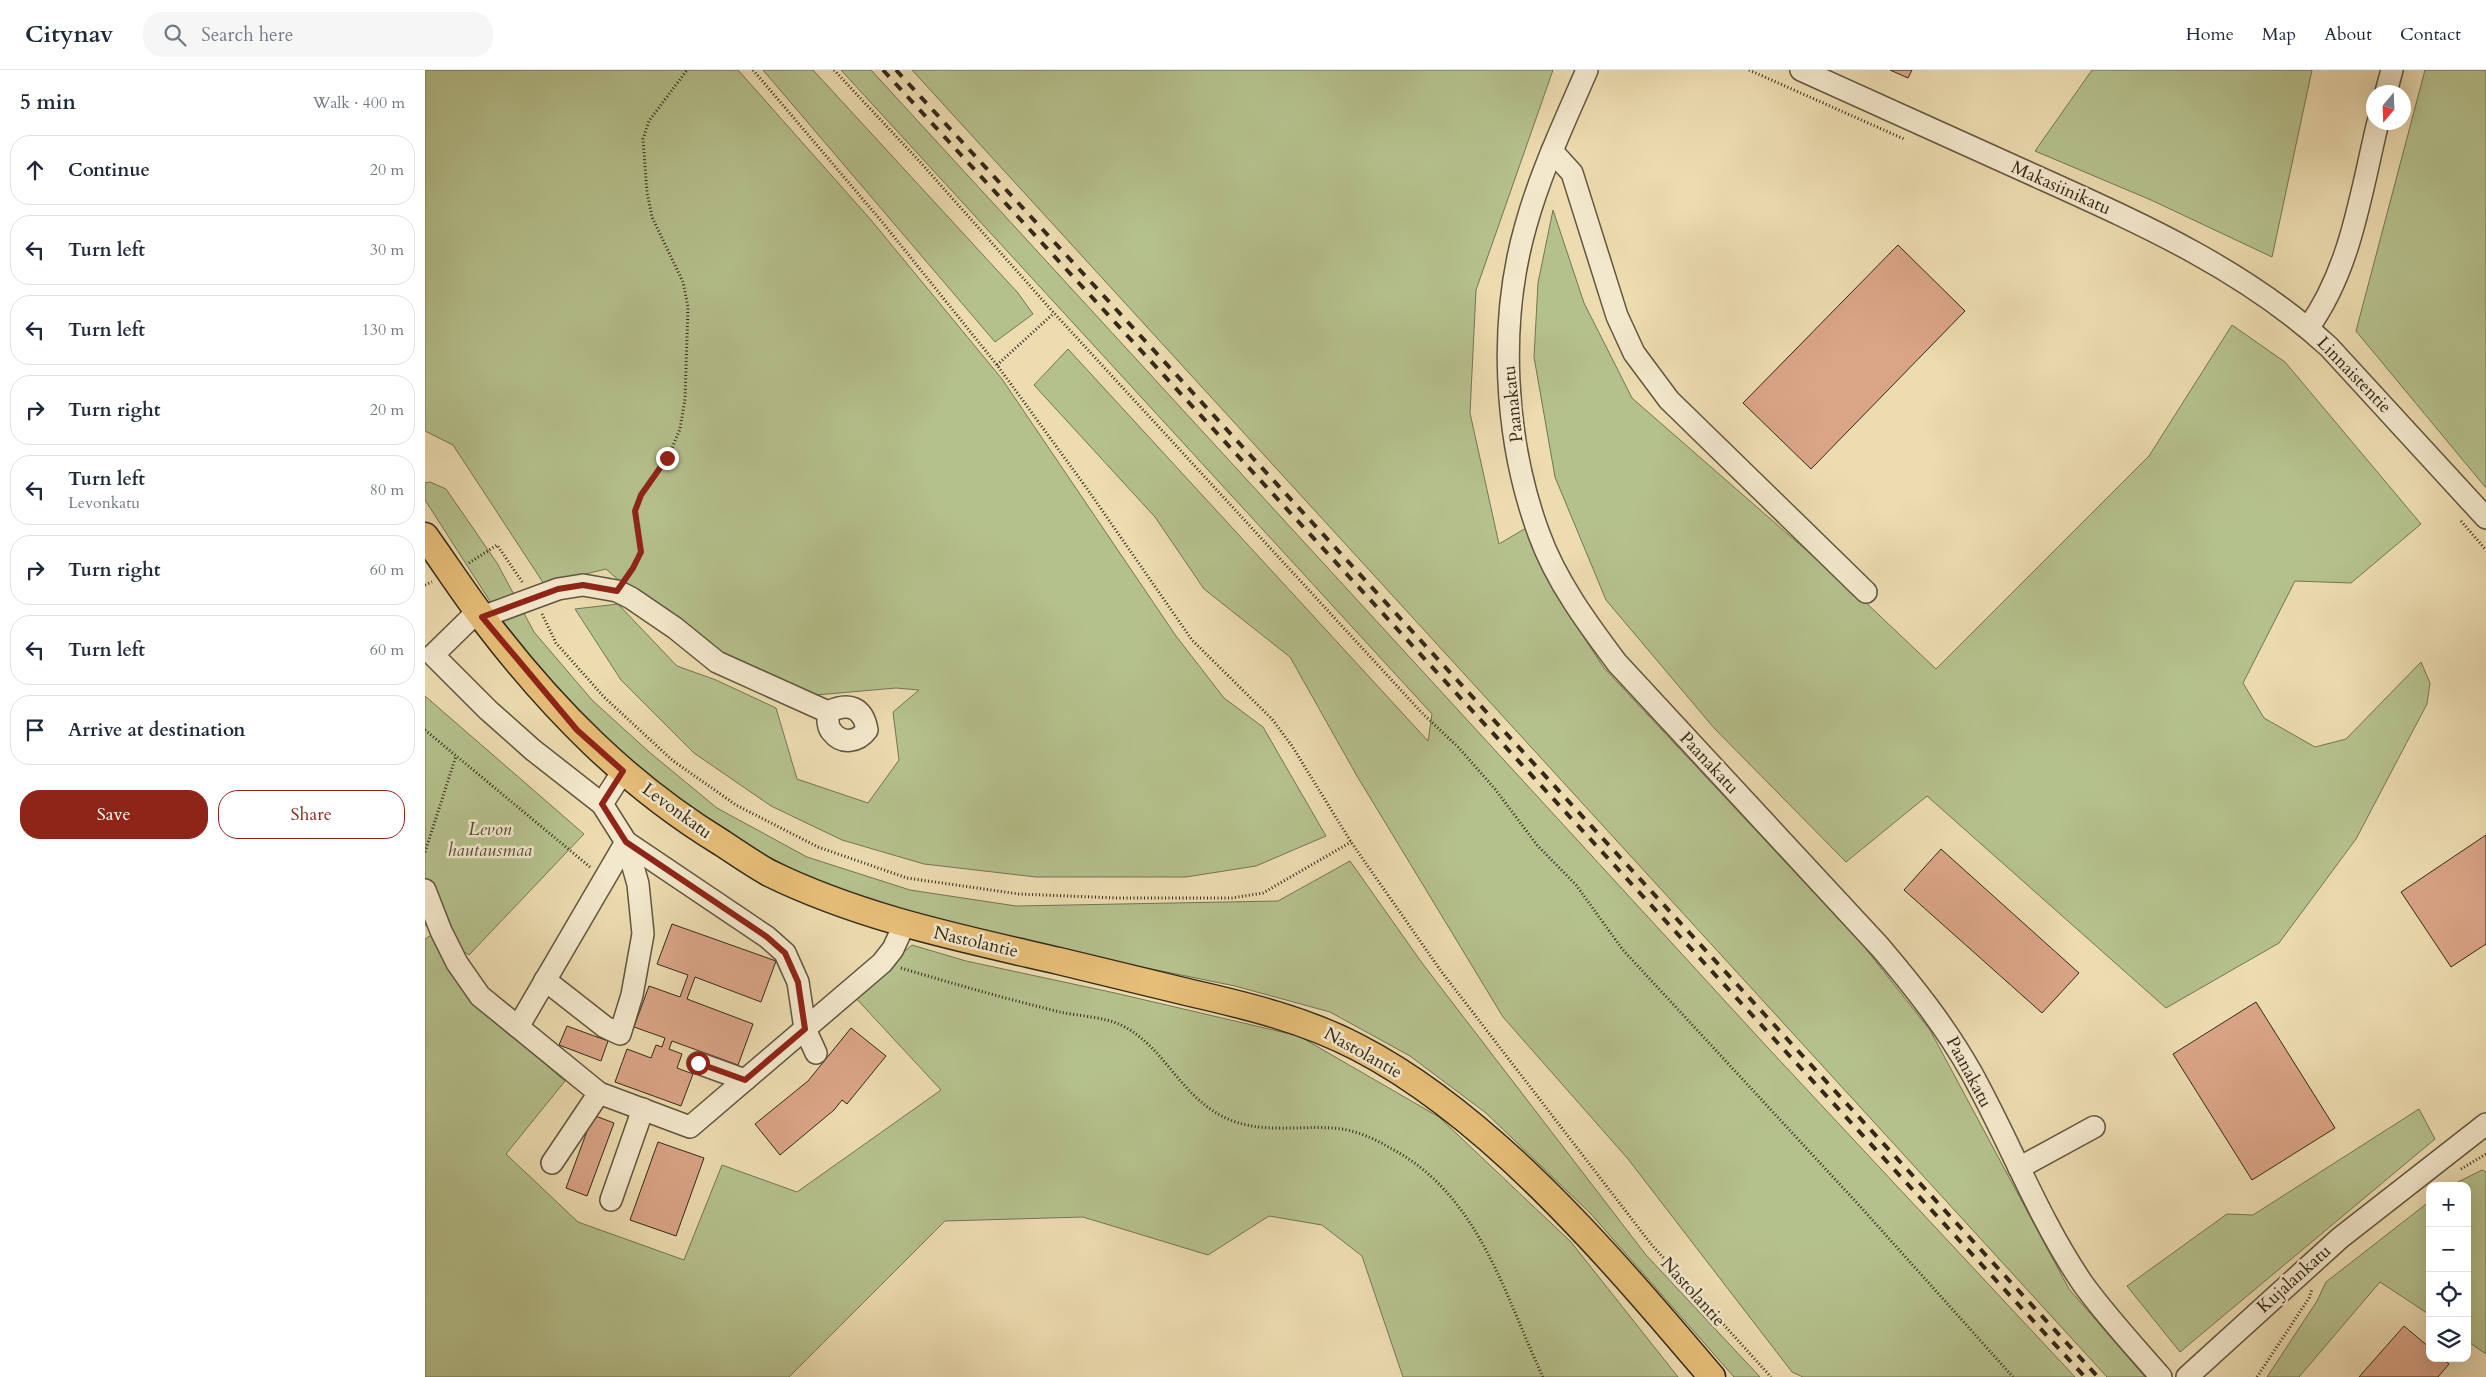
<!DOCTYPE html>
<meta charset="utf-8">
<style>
body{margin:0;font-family:Cardo,serif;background:#f6f6f7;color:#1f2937}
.controls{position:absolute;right:15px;bottom:15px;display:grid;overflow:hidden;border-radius:10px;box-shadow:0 5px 20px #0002}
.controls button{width:45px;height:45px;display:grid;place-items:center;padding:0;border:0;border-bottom:1px solid #e0e1e3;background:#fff;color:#1f2937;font:25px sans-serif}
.compass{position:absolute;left:1941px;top:15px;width:45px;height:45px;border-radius:50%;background:#fff;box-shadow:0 5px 20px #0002;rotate:199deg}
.stop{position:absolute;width:15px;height:15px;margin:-11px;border:4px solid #8f2418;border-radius:50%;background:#fff}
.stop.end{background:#8f2418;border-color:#fff;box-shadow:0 1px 5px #0008}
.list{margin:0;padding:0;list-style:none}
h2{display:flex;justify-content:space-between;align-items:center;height:65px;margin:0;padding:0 20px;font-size:21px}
h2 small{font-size:16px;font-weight:400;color:#747a83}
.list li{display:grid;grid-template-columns:32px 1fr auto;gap:15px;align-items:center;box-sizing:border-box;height:70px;margin:0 10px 10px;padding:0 10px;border:1px solid #e0e1e3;border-radius:20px}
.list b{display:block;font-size:19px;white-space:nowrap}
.list p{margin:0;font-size:16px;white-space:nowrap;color:#747a83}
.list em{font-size:16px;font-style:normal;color:#747a83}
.actions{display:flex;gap:10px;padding:15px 20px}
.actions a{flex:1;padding:11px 0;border:1px solid #8f2418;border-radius:20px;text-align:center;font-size:18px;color:#8f2418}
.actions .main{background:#8f2418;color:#fff}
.icon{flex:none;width:28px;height:28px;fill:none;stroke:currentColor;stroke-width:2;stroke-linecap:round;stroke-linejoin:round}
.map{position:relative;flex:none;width:2061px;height:1307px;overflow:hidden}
header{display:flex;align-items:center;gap:30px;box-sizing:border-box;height:70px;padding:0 25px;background:#fff;border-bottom:1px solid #e0e1e3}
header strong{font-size:24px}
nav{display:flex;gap:28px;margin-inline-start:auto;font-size:18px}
.search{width:350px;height:45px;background:#f6f6f7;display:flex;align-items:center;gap:12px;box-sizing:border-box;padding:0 18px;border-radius:20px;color:#747a83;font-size:19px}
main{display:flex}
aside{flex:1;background:#fff}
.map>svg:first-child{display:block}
</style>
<header>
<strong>Citynav</strong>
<div class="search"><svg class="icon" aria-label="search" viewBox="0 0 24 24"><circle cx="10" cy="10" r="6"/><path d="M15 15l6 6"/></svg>Search here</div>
<nav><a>Home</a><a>Map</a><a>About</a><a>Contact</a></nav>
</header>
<main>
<aside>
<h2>5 min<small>Walk · 400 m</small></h2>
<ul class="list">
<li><svg class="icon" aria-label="ahead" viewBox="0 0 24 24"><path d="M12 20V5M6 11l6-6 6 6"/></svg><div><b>Continue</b></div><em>20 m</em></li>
<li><svg class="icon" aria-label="left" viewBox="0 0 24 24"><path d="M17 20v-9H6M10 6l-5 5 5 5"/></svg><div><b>Turn left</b></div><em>30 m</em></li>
<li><svg class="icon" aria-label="left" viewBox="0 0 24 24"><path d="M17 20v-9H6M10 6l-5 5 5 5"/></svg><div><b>Turn left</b></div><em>130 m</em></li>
<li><svg class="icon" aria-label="right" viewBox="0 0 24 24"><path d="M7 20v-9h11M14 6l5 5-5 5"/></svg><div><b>Turn right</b></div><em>20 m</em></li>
<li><svg class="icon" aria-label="left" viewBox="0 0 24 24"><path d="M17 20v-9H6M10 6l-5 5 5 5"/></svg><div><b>Turn left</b><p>Levonkatu</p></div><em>80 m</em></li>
<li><svg class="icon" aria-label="right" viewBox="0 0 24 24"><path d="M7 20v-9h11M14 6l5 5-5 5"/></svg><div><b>Turn right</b></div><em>60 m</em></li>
<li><svg class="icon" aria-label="left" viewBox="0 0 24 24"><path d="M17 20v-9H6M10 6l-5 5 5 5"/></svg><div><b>Turn left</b></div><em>60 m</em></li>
<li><svg class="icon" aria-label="arrive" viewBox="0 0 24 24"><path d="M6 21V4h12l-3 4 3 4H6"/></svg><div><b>Arrive at destination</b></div></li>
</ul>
<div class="actions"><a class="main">Save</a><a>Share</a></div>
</aside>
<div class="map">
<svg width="2061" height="1307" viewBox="0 0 2061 1307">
<rect width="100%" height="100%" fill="#ecdcb0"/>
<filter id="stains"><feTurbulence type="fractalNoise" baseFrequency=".004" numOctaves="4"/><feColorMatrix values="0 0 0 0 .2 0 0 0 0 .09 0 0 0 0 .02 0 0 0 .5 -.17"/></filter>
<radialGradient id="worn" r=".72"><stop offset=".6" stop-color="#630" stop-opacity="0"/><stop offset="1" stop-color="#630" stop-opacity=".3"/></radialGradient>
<g fill="#b5c18d" stroke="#747553">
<path d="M0 0H313L446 150 577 309 751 566 799 628 838 657 901 766 831 796 761 807H611L499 794 417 770 346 736 269 683 196 610 150 539 193 534 252 596 291 610 351 638 372 709 443 733 474 690 468 642 494 620 471 618 391 625 292 589 221 534 181 499 119 514 28 375 0 361Z"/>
<path d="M338 0H388L593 223 608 244 570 272Z"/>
<path d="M416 0H446L1344 979 1650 1307H1378L1367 1302 1203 1089 1078 947 932 706 865 587 779 519 730 447 609 315 643 279 1003 671 1007 644Z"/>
<path d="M487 0H1128L1051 220 1045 343 1074 474 1101 458 1137 534 1179 598 1437 874 1505 960 1644 1219 1720 1307H1682Z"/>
<path d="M1667 0H1887L1847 187 1726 130 1610 81Z"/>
<path d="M2000 0H2061V418L1931 261Z"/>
<path d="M1128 140 1159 233 1207 328 1436 528 1511 599 1724 386 1807 255 1860 292 1996 454 1926 513 1870 511 1818 613 1839 648 1890 677 1921 669 1996 592 2005 613 2002 634 1931 769 1854 873 1741 938 1502 726 1421 792 1289 658 1181 530 1130 407 1109 287 1113 213Z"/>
<path d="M5 412 21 419 72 493 109 562 167 630 223 681 292 738 382 787 485 820 591 836 853 831 925 791 997 893 1221 1185 1335 1307H1309L1166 1144 1061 1043 985 986 905 942 810 916 570 867 482 844 379 805 291 759 208 697 139 628 77 550 0 430V413Z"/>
<path d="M0 626 159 764 44 885 0 855Z"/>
<path d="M8 864 47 932 140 1011 81 1084 153 1152 259 1190 297 1095 372 1122 516 1020 428 925 487 875 541 891 690 923 874 966 1014 1047 1146 1172 1253 1307H978L937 1186 897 1155 844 1146 783 1185 658 1147 520 1151 364 1307H0V869Z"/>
<path d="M1994 1039 2010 1069 1755 1282 1702 1216 1802 1144 1828 1145Z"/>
<path d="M2057 1100 2061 1102V1284L2042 1271V1116H2025Z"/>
<path d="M2005 1131V1245L1955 1212 1874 1307H1842L1892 1231 1901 1212Z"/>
</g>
<g fill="#daa587" stroke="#342919">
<path d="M1465 0H1487L1483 8Z"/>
<path d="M1473 175 1540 241 1386 399 1318 333Z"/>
<path d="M2061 765V874L2026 897 1976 822Z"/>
<path d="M1516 779 1654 903 1617 943 1479 820Z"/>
<path d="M247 854 351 891 336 932 270 907 262 929 328 954 313 995 247 971 244 979 257 984 252 998 268 1004 256 1036 190 1012 202 979 226 988 231 975 237 977 240 968 209 957 224 916 255 927 263 905 232 894Z"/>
<path d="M1831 932 1910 1058 1827 1110 1748 984Z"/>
<path d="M142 956 183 971 176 991 134 975Z"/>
<path d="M426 958 461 986 422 1034 417 1030 409 1040 355 1085 330 1054 383 1011Z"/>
<path d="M168 1045 189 1053 162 1126 141 1118Z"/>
<path d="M233 1072 279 1088 251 1166 205 1150Z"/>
<path d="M1979 1256 2005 1278V1288H2017L2024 1294 2013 1307H1934Z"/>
</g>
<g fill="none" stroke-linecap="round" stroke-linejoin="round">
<g stroke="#62563f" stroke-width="24">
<g id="minor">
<path d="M1162 0C1140 51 1116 101 1101 155 1073 252 1079 369 1114 464 1131 511 1162 553 1192 593L1455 877C1489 917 1520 956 1546 1002 1585 1072 1613 1148 1658 1214 1682 1247 1710 1277 1736 1307"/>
<path d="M1376 0C1452 34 1528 69 1604 103 1710 151 1817 197 1904 277L2061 448"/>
<path d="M1961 22 1967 0"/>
<path d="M1127 81 1147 103 1192 246 1209 283 1244 330 1441 522"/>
<path d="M1883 258C1926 199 1936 122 1953 52"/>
<path d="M53 541 8 585 63 640 108 680 177 734 201 772 342 867 360 883 373 912 380 959 391 983"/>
<path d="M57 547 133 519 158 515 192 521 206 528 250 558 292 592 403 642C424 632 438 637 442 660 433 672 417 675 407 662 402 657 403 648 403 642"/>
<path d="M177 734 198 701"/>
<path d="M0 820 16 861 32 893 55 926 174 1023 265 1057 457 893 468 879 479 855"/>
<path d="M120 910 180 957 195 964 207 925 218 864 213 814 201 772"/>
<path d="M93 957 201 772"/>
<path d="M273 993 320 1010"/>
<path d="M127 1093 174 1023"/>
<path d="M1594 1098 1669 1057"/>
<path d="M186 1130 218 1039"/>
<path d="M1762 1307 1915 1168 2061 1054"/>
</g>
</g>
<g stroke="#342919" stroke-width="29">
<path id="major" d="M0 466C20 494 39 523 60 551 127 639 202 715 297 773 312 783 328 794 344 803 436 848 535 868 634 891 678 902 722 912 766 923 823 936 880 950 932 977 1068 1047 1189 1192 1287 1307"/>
</g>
<g stroke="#342919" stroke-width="3" stroke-dasharray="1 2.5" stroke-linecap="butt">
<path d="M328 0 458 153 572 295 663 420 767 570 847 649 867 676 926 772 1016 901 1226 1174 1346 1307"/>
<path d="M409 0 496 93 629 243 996 642 1033 677 1070 719 1112 775 1151 815 1198 880 1433 1134 1588 1307"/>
<path d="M1324 0 1479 69"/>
<path d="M572 295 629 243"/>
<path d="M2036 451 2061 480"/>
<path d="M44 493 72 475 98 513"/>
<path d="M202 506 216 482 210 441 216 425 243 388 255 359 260 329 263 237 258 212 227 147 222 122 218 69 224 51 262 0"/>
<path d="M0 515 7 512"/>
<path d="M117 544 131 573 179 627 247 690 311 735 393 777 482 808 594 824 692 828H807L838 823 926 772"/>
<path d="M0 660 165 797"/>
<path d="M0 782 31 686"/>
<path d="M476 898C529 914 582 929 635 942 653 946 680 947 696 955 740 976 755 1028 803 1049 839 1065 879 1054 917 1059 935 1062 952 1070 967 1079 1054 1125 1079 1224 1118 1307"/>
<path d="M2036 1099 2061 1084"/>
<path d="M1832 1307 1884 1228 1887 1219"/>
</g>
<use href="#minor" stroke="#f3e8cc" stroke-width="21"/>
<use href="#major" stroke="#e6be78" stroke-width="26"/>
<g stroke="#342919" stroke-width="4" stroke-dasharray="9 9" stroke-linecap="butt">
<path d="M458 0 1660 1307"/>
<path d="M471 0 1673 1307"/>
</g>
</g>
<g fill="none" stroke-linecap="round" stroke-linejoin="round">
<path stroke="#8f2418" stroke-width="6" d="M242 388 216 425 210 441 216 482 208 498 192 521 158 515 133 519 57 547 152 660 198 701 177 734 201 772 342 867 360 883 373 912 380 959 320 1010 273 993"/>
</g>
<g text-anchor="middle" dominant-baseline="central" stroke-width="5" stroke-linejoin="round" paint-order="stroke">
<g font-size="18" fill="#342919" stroke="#f3e8cc">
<text transform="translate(1636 118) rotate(24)">Makasiinikatu</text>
<text transform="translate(1929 305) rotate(46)">Linnaistentie</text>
<text transform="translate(1088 334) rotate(-96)">Paanakatu</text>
<text transform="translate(1284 693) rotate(47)">Paanakatu</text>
<text transform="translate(252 741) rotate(36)">Levonkatu</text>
<text transform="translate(551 872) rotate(13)">Nastolantie</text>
<text transform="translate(938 983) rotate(29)">Nastolantie</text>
<text transform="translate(1544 1002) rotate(62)">Paanakatu</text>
<text transform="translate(1869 1209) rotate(-42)">Kujalankatu</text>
<text transform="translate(1268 1222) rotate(48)">Nastolantie</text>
</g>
<g font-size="18" font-style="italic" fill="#544f36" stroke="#f3e8cc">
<text x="65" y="759">Levon<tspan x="65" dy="21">hautausmaa</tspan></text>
</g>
</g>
<rect width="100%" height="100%" filter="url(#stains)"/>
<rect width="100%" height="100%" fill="url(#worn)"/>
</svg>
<div class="controls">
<button>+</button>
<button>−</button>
<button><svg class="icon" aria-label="locate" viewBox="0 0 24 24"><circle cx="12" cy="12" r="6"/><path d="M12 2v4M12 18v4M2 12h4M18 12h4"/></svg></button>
<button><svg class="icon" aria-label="layers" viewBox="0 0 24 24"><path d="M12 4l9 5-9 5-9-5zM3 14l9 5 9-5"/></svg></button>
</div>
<svg class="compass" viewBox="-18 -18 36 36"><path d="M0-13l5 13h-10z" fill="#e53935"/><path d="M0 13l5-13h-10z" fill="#747a83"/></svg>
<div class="stop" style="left:273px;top:993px"></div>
<div class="stop end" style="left:242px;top:388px"></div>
</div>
</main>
